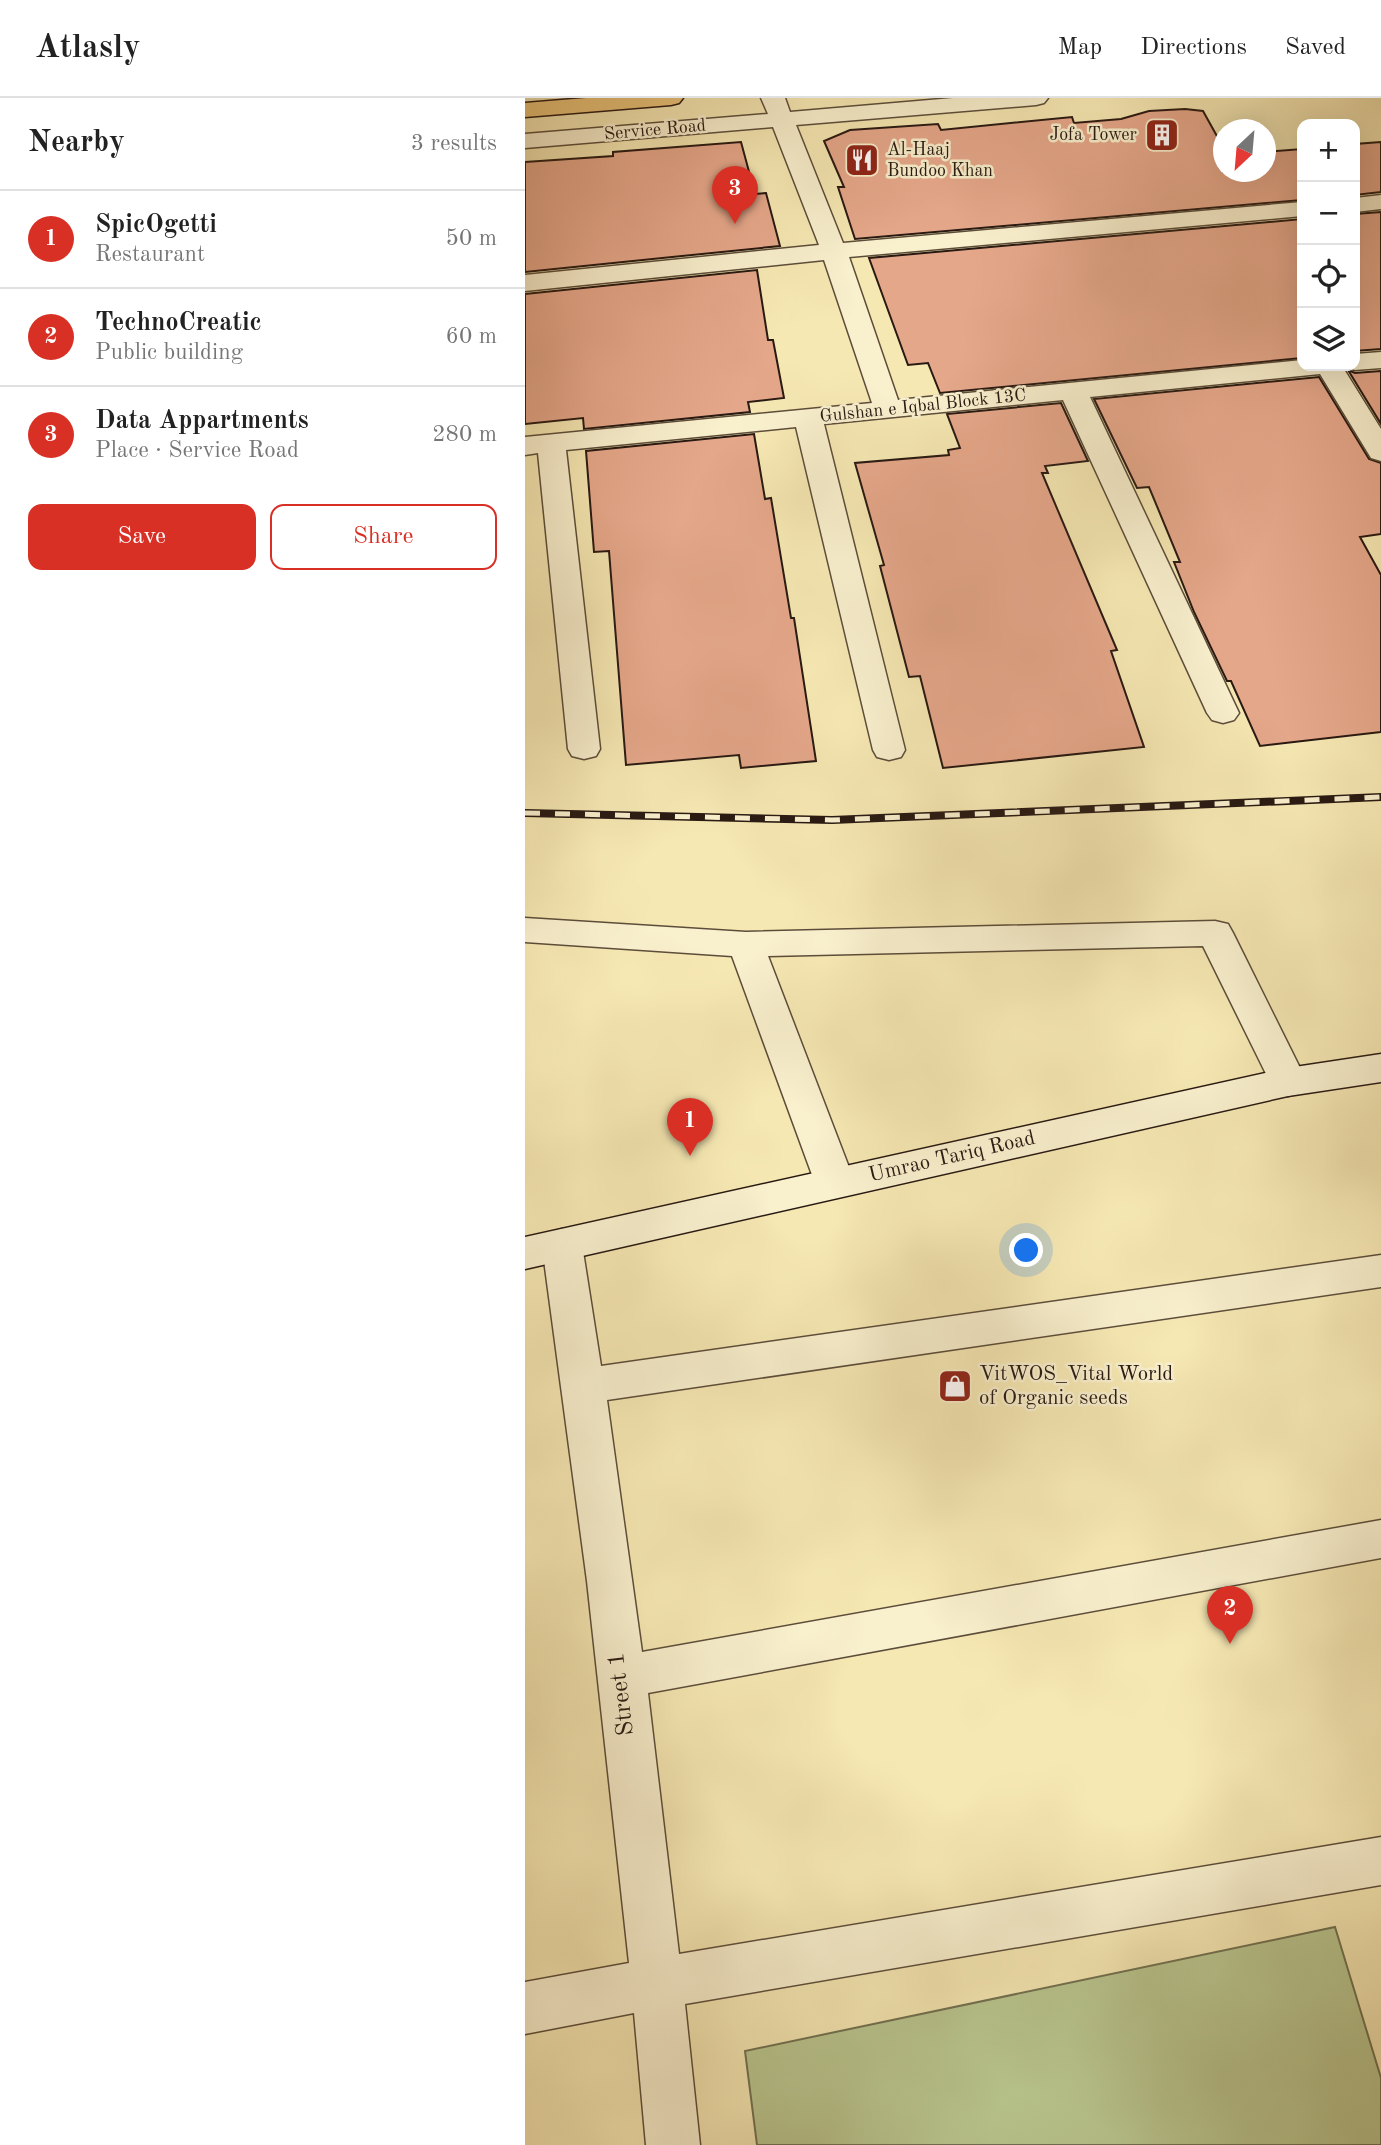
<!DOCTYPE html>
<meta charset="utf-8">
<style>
body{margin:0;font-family:"Old Standard TT",serif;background:#f6f6f6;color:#222}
.controls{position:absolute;right:21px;top:21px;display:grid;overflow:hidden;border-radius:14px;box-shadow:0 7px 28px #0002}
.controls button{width:63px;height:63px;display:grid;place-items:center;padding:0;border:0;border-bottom:2px solid #e0e0e0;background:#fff;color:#222;font:35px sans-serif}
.compass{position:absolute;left:688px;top:21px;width:63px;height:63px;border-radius:50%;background:#fff;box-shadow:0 7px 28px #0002;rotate:206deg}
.you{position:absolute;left:502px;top:1153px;width:24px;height:24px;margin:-18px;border:5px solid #fff;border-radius:50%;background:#1a73e8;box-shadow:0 0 0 10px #1a73e833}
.badge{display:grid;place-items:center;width:46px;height:46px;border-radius:50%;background:#d93025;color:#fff;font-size:23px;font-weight:700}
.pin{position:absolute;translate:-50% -58px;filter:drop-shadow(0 2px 4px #0008)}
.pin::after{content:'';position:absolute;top:37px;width:24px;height:21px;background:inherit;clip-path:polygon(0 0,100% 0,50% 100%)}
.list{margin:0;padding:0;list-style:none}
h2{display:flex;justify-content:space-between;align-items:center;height:91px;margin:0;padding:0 28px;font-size:30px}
h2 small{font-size:23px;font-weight:400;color:#767676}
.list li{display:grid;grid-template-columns:46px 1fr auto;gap:21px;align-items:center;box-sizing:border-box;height:98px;padding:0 28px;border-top:2px solid #e0e0e0}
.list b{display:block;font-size:26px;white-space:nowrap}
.list p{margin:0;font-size:23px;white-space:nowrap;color:#767676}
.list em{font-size:23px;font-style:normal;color:#767676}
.actions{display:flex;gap:14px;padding:21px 28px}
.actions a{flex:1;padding:16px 0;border:2px solid #d93025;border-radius:14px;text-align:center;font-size:24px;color:#d93025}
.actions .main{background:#d93025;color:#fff}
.icon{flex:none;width:38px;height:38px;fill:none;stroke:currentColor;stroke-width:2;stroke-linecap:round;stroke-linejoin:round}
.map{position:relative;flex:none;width:856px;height:2047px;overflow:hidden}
header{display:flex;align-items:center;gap:42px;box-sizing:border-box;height:98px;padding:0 35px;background:#fff;border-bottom:2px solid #e0e0e0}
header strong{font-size:33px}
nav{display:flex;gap:38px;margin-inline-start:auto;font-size:24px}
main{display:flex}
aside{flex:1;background:#fff}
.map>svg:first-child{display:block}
</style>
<header>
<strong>Atlasly</strong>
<nav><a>Map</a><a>Directions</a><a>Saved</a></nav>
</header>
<main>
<aside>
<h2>Nearby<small>3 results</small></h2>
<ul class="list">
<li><span class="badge">1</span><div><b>SpicOgetti</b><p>Restaurant</p></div><em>50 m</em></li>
<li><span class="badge">2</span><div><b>TechnoCreatic</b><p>Public building</p></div><em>60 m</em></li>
<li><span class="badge">3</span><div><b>Data Appartments</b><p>Place · Service Road</p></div><em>280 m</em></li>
</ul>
<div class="actions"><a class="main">Save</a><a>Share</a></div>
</aside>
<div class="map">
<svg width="856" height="2047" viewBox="0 0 856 2047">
<rect width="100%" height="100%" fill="#f6e8b3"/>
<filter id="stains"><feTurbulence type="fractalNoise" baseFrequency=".00286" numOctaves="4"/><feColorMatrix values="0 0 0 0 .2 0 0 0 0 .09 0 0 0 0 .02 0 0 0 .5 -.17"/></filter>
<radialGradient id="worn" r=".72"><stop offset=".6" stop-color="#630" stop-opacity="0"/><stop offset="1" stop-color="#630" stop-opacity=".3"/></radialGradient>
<path fill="#b9c68f" stroke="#707050" stroke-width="2" d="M810 1829 856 1980V2047H232L220 1953Z"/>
<g fill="#e5a78a" stroke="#281912" stroke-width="2">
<path d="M660 11 678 13 698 49V74H740V54L777 51V102L330 141 313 89H319L299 43 325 32 413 26 416 32 547 19 549 25 596 21 624 13Z"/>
<path d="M216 44 230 96 241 95 255 148 0 174V64L88 58V54Z"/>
<path d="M856 44V94L830 97V46Z"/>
<path d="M856 114V251L830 253V116Z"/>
<path d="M777 121V260L415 295 403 265 383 267 344 160Z"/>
<path d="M232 172 243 242H248L259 300 223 304 225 314 59 331 58 320 0 326V196Z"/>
<path d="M823 272 830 275 856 273V326Z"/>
<path d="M794 279 844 361 856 365V436L835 439 856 477V634L735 648 706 583H702L669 514 649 464H655L624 389 612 390 569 301Z"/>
<path d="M536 305 563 363 520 368 523 375H517L592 552 586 553 619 649 418 670 395 578 384 579 355 468 359 467 330 365 424 357 423 352 435 350 422 316Z"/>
<path d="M229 336 240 401 246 400 266 520H269L291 663 216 670 214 657 101 667 84 453 69 454 61 353Z"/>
</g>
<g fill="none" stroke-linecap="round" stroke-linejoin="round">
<g stroke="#5c4d3a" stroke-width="3">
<g id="street">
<path d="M236 0H260L265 14 428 0H523L519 5 511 7 271 27 318 145 777 104V118L324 159 373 302 777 262V268H817L856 331V363L846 360 795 276 565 299 714 615 709 622 698 625 687 622 682 615 538 302 299 326 380 652 376 659 364 662 352 659 348 652 271 329 41 352 75 651 71 658 59 661 47 658 43 651 13 355 0 357V339L347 305 299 162 0 193V177L294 147 248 29 0 50V36L243 16Z"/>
<path d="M856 97V111L830 114V100Z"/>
<path d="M856 254V270L830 272 819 268H830V256Z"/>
<path d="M0 820 221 834 690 823 703 826 708 835 782 984 776 994 763 998 750 994 678 848 243 858 330 1085 324 1096 310 1100 296 1096 290 1085 207 858 0 844Z"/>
<path d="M37 1131 51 1136 57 1147 76 1268 856 1157V1189L82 1302 117 1554 856 1422V1460L123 1595 154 1856 856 1739V1787L160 1906 175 2047H121L109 1915 0 1936V1884L104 1865 62 1483 17 1147 23 1136Z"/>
</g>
</g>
<g stroke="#281912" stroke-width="3">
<path id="secondary" d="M856 956V984L763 998 0 1171V1139L763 970Z"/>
</g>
<g stroke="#281912" stroke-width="3">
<path id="primary" d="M61 0H158L154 5 146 7 0 19V5Z"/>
</g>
<use href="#street" fill="#f9f0ce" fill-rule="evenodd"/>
<use href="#secondary" fill="#f9f0ce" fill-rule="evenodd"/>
<use href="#primary" fill="#ebc47a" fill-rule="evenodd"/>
<g stroke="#281912" stroke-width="8">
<path id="rail" d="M0 715 307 722 856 699"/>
</g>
<use href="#rail" stroke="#f9f0ce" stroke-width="5" stroke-dasharray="15" stroke-linecap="butt"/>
</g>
<defs>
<g id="building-square" transform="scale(1.75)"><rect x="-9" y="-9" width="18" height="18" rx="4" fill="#8f2418" stroke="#f9f0ce"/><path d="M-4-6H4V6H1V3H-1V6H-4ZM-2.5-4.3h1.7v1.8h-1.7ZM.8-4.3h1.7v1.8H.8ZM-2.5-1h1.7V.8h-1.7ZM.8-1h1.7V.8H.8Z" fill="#fff"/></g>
<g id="restaurant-square" transform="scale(1.75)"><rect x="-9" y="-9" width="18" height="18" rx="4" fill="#8f2418" stroke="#f9f0ce"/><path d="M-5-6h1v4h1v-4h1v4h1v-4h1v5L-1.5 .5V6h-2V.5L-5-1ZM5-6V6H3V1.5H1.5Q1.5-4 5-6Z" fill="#fff"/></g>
<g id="shop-square" transform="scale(1.75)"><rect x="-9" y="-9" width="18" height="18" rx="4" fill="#8f2418" stroke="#f9f0ce"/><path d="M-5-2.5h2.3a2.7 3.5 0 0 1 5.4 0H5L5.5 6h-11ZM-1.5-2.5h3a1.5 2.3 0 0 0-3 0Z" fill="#fff"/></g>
</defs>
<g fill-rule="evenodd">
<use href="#building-square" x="637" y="37"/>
<use href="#restaurant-square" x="337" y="62"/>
<use href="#shop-square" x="430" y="1288"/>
</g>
<g text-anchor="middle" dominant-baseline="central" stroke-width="5" stroke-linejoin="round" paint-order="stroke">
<g font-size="18" fill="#281912" stroke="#f9f0ce">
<text transform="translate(130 32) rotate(-5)">Service Road</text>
<text transform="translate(398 308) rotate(-6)">Gulshan e Iqbal Block 13C</text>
</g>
<g font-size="18" fill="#281912" stroke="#f9f0ce" text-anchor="end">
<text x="612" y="37">Jofa Tower</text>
<text x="362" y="52" text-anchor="start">Al-Haaj<tspan x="362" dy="21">Bundoo Khan</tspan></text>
</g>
<g font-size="21" fill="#281912" stroke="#f9f0ce">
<text transform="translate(427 1059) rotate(-13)">Umrao Tariq Road</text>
</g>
<g font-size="21" fill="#281912" stroke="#f9f0ce" text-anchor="start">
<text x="454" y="1276">VitWOS_Vital World<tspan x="454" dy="24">of Organic seeds</tspan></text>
</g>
<g font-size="24" fill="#281912" stroke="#f9f0ce">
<text transform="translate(97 1596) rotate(-97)">Street 1</text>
</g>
</g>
<rect width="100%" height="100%" filter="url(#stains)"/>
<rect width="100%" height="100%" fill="url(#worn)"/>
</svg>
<div class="controls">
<button>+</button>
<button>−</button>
<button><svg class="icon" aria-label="locate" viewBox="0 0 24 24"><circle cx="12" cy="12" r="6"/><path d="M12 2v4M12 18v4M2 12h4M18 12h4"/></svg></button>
<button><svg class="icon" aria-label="layers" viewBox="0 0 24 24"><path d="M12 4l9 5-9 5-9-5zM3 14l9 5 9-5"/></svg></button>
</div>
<svg class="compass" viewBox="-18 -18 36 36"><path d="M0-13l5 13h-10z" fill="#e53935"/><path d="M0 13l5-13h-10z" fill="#767676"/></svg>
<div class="you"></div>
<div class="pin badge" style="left:165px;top:1058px">1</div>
<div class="pin badge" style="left:705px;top:1546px">2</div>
<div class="pin badge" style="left:210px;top:126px">3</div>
</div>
</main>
